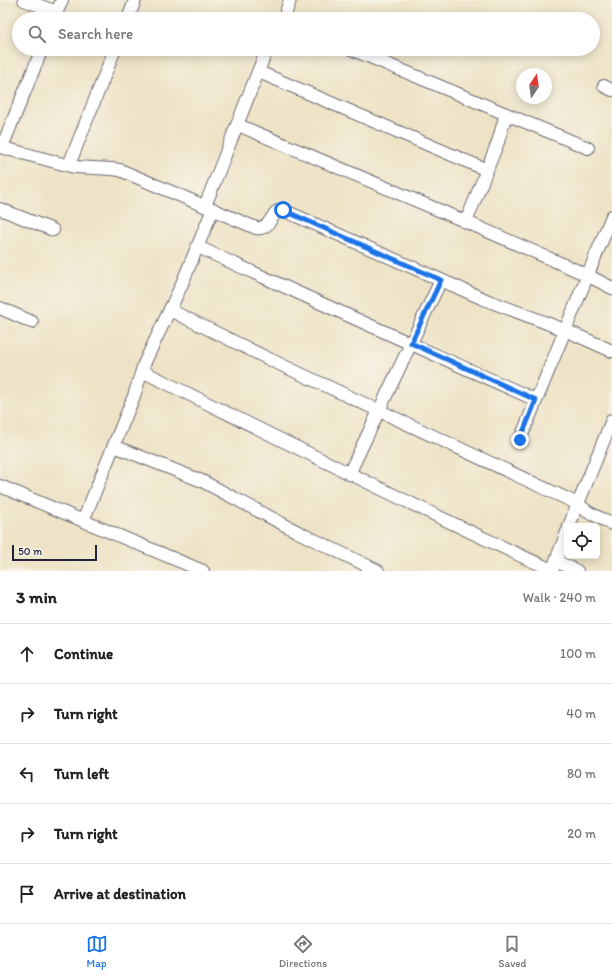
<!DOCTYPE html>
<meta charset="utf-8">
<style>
body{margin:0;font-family:Itim,sans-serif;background:#f6f6f6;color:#202124}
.controls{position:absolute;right:12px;bottom:12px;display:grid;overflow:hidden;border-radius:6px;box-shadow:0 2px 10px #0003}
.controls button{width:36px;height:36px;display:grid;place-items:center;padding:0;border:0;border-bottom:1px solid #e0e0e0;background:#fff;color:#202124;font:20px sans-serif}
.compass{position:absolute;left:516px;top:68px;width:36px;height:36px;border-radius:50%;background:#fff;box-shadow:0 2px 10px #0003;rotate:13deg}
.scale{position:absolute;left:12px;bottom:10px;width:85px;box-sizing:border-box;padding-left:4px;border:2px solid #22223b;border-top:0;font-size:11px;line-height:14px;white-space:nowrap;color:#22223b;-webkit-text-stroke:3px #f7f3e8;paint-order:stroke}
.stop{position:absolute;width:12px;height:12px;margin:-9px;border:3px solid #1a73e8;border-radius:50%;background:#fff}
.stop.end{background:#1a73e8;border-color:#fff;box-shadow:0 1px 4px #0008}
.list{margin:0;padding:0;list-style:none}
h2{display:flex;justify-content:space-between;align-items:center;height:52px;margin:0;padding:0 16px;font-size:17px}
h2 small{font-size:13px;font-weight:400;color:#757577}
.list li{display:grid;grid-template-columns:26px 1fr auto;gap:12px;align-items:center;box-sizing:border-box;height:60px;padding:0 16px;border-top:1px solid #e0e0e0}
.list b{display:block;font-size:15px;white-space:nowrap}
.list em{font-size:13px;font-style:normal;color:#757577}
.icon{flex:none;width:22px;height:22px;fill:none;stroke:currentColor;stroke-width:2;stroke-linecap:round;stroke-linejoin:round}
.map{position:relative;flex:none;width:612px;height:571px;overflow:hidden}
.search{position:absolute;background:#fff;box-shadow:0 2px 10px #0003;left:12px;right:12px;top:12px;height:44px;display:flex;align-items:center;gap:10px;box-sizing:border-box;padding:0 14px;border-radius:22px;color:#757577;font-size:15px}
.sheet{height:352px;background:#fff}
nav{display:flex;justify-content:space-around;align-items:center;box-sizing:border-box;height:56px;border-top:1px solid #e0e0e0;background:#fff;font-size:11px;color:#757577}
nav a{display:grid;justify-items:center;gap:2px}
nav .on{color:#1a73e8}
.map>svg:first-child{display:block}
</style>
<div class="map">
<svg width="612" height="571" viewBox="0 0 612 571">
<rect width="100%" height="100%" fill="#f7f3e8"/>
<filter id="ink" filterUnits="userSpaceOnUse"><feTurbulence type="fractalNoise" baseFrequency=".025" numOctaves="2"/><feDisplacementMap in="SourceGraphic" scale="8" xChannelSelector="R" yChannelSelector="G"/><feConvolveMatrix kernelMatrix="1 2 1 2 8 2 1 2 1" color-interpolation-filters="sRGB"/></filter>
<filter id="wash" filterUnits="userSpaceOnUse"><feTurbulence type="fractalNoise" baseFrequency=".012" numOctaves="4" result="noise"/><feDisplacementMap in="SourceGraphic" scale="16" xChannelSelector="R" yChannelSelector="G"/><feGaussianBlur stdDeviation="0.9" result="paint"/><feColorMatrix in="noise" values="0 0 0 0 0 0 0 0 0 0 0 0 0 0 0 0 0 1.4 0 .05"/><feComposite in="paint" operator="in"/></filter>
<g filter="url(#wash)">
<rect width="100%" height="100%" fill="#eee3c6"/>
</g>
<g filter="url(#ink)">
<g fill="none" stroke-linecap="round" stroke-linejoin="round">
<g stroke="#69666c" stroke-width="14">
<g id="street">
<path d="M24 0 57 12"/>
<path d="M54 19 62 0"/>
<path d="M128 19 135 0"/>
<path d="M286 19V12L290 0"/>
<path d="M351 49 506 114"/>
<path d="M259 72 487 170"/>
<path d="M604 86 612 90"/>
<path d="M238 125 462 220 587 275 612 288"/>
<path d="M0 147 74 167 112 169 120 170 256 228C273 230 270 209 283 210L486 300 565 330 612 351"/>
<path d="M2 147 42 49"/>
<path d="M69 165 115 49"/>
<path d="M205 206 267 49"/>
<path d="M0 209 53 230"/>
<path d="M466 222 498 142 506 114 588 148"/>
<path d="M198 247C310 299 423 349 536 400"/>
<path d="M0 308 32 322"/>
<path d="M170 310 271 360 578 504 588 512 612 524"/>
<path d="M142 371C278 438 414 507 552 570"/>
<path d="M520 440 612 216"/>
<path d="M114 446 202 481 298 532 378 571"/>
<path d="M349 474 441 280"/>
<path d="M0 486 203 571"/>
<path d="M83 521 134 396 144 364 181 286 213 209"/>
<path d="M569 526 612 420"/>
<path d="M556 561 577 571"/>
<path d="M552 571 567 532"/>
</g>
</g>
<use href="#street" stroke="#fff" stroke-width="12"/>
</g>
</g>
<g fill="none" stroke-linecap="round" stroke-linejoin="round" filter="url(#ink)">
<path stroke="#1a73e8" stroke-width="5" d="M283 210 441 280 411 343 536 400 520 440"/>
</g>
</svg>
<div class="controls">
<button><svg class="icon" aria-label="locate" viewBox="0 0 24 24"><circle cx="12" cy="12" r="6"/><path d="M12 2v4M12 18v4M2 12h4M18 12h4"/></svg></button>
</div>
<svg class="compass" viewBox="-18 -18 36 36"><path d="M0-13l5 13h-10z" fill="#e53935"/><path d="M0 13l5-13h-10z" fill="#757577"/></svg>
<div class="scale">50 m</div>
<div class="stop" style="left:283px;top:210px"></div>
<div class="stop end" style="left:520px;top:440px"></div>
<div class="search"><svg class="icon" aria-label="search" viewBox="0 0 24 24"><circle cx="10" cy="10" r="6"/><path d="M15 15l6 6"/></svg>Search here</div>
</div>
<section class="sheet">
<h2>3 min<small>Walk · 240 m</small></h2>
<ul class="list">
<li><svg class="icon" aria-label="ahead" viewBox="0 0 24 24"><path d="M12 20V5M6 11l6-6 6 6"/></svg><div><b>Continue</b></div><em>100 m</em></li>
<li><svg class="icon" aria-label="right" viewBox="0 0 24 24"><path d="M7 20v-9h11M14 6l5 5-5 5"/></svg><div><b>Turn right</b></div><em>40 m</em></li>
<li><svg class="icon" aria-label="left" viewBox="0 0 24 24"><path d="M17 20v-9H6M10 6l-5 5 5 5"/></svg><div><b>Turn left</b></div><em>80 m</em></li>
<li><svg class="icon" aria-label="right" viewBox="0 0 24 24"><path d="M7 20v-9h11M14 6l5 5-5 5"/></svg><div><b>Turn right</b></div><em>20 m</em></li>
<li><svg class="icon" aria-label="arrive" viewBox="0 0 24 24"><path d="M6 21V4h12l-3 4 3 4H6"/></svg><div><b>Arrive at destination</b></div></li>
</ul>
</section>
<nav>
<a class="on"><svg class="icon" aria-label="map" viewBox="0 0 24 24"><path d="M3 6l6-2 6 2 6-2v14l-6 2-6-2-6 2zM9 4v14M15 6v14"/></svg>Map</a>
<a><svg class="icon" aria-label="directions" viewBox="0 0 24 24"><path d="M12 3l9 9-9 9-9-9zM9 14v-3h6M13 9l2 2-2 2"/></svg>Directions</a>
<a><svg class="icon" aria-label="saved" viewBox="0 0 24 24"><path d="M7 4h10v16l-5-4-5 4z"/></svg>Saved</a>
</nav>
